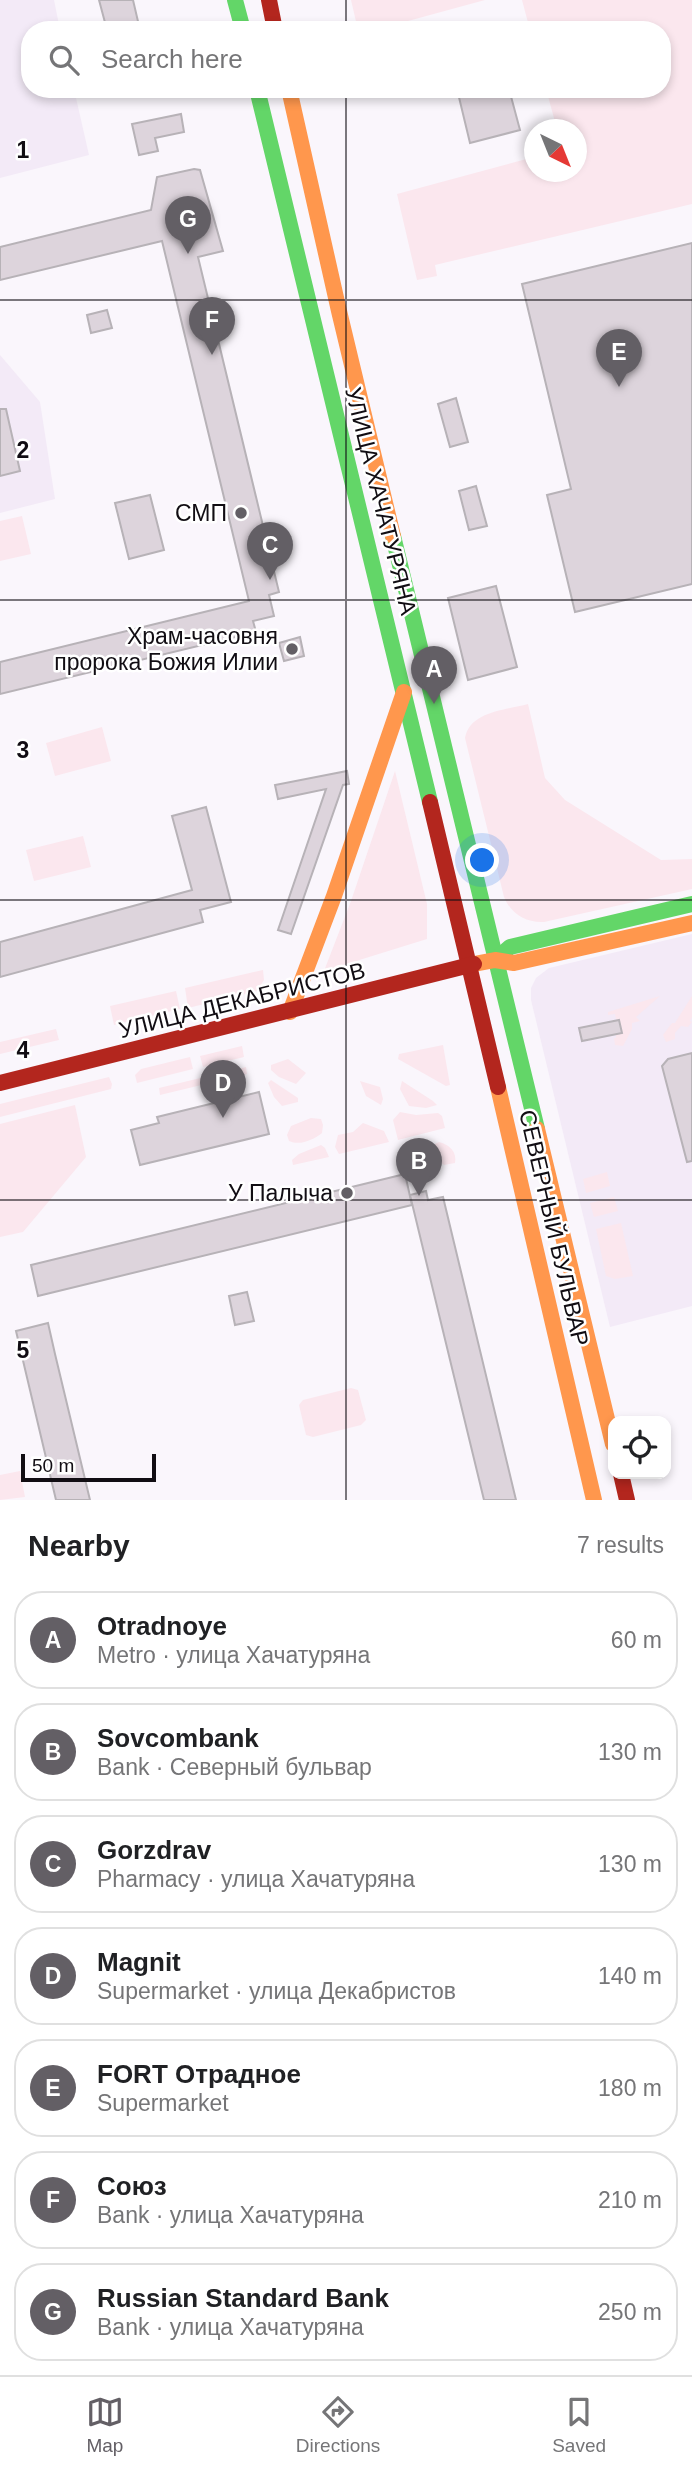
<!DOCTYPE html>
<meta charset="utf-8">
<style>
body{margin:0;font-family:Helvetica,sans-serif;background:#f2f2f2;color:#202124}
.controls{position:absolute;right:21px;bottom:21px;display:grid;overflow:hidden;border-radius:14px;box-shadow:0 4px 10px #0003}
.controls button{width:63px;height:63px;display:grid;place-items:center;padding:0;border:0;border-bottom:2px solid #e0e0e0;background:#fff;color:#202124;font:35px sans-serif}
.compass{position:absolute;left:524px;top:119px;width:63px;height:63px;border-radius:50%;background:#fff;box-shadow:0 4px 10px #0003;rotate:137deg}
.scale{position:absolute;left:21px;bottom:18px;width:135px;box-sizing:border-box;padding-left:7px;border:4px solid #110d13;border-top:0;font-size:19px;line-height:24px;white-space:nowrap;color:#110d13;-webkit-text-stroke:5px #fff;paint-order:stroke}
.you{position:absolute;left:483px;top:861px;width:24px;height:24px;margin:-18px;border:5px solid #fff;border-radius:50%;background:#1a73e8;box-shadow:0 0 0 10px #1a73e833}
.badge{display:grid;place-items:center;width:46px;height:46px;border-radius:50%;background:#635f65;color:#fff;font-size:23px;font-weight:700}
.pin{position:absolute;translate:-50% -58px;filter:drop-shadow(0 2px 4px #0008)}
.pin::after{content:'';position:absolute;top:37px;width:24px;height:21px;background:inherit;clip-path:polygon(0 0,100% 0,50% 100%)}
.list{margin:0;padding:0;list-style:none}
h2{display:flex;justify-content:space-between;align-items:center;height:91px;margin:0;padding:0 28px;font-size:30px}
h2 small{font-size:23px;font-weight:400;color:#757577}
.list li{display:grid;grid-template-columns:46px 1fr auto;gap:21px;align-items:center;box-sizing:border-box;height:98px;margin:0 14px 14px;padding:0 14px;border:2px solid #e0e0e0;border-radius:28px}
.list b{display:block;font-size:26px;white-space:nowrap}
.list p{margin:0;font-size:23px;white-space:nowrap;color:#757577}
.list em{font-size:23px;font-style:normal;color:#757577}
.icon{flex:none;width:38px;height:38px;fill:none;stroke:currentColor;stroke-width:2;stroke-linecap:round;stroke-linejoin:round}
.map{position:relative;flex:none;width:692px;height:1500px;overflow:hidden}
.search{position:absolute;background:#fff;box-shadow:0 4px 10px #0003;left:21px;right:21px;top:21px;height:77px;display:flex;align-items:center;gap:18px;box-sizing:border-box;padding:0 24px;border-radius:28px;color:#757577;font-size:26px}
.sheet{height:875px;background:#fff}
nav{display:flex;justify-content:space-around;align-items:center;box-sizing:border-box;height:98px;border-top:2px solid #e0e0e0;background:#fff;font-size:19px;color:#757577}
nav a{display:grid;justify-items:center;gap:4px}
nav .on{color:#635f65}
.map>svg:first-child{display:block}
</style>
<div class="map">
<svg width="692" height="1500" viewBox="0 0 692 1500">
<rect width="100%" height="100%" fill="#faf6fc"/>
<g fill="#f3eaf7">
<path d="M0 0H54L60 30H30V89H74L89 155 0 178Z"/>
<path d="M0 355 40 402 55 499 0 513Z"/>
<path d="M692 934V1306L610 1327 531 1000V988L536 978 549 968Z"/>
</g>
<g fill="#fbe7ee">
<path d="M351 0H485L375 30H358Z"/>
<path d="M522 0H692V204L435 265 437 276 417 280 397 194 534 157V172H576V130L557 129 546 89H662V30H530Z"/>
<path d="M22 516 31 554 0 561V521Z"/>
<path d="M528 704 545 778 565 800 661 860 692 859V889L544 922C526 923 511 914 504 897L465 738C470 711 506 710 528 704Z"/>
<path d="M102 727 111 761 55 776 46 743Z"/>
<path d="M395 771 427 904V939L324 971 351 901Z"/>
<path d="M83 836 91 867 34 881 26 850Z"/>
<path d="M263 970 264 980 257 991 188 1008 185 988Z"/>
<path d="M176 991 180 1009 114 1025 110 1006Z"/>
<path d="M660 996 636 1017 640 1021 632 1023V1029L623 1046 615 1045 614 1038H616V1034L622 1033 619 1020 616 1019 615 1014 608 1015V1012Z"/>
<path d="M692 996V1017L690 1021 692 1022 688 1027 681 1026 675 1033V1039L666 1042 663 1035 672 1023H675Z"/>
<path d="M56 1029 59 1040 0 1054V1042Z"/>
<path d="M443 1045 450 1085 446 1086 398 1059 399 1054Z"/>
<path d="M242 1046 244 1057 203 1067 200 1056Z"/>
<path d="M190 1057 193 1069 137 1083 135 1075 141 1069Z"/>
<path d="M288 1059 306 1073 296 1084 279 1077 271 1070V1065Z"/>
<path d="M246 1067 247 1074 160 1095 159 1088Z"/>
<path d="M109 1077 112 1084 111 1089 0 1117V1104Z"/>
<path d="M271 1080 298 1098V1102L282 1106 274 1097 268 1083Z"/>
<path d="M360 1081 380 1087 383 1099 381 1105 366 1096Z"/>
<path d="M402 1081 433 1101 437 1105 426 1108 409 1106 400 1089Z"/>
<path d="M75 1105 86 1157 23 1232 0 1237V1124Z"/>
<path d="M400 1112 416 1115 438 1113 442 1116 445 1128 398 1140 393 1120Z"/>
<path d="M311 1118 321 1119 323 1125 322 1133C313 1140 300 1146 289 1141L287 1135 291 1126Z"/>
<path d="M363 1123 384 1131 389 1142 339 1154 335 1147 338 1135 353 1132Z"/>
<path d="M439 1142C450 1145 457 1152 455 1163L444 1165 437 1159 433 1149 435 1144Z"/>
<path d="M321 1145 325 1148 329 1157 293 1165 292 1160 299 1154Z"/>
<path d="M607 1172 610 1186 586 1193 583 1179Z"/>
<path d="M614 1197 618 1211 594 1217 590 1203Z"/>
<path d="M621 1223 633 1276 615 1279 606 1276 596 1229Z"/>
<path d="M351 1388 358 1390 366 1420 361 1425 313 1437 306 1435 299 1405 303 1400Z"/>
<path d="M20 1471 25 1497 0 1500V1475Z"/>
</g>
<g fill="#ddd4dc" stroke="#b7b2b7" stroke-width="2">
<path d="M99 0H133L140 30H107Z"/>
<path d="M457 89H509L520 130 470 143Z"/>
<path d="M181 114 184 132 155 138 158 151 139 155 132 124Z"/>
<path d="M194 169 200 170 223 251 198 257 279 592 269 595 274 616 253 621 256 632 0 694V662L249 601 162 241 0 280V247L151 210 157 177Z"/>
<path d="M692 243V584L575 612 547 495 571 489 522 284Z"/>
<path d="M107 310 112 328 91 333 87 315Z"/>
<path d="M456 398 468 442 450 447 438 404Z"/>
<path d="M0 409H6L20 471 0 476Z"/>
<path d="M476 486 487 526 469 530 459 491Z"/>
<path d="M150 495 164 550 129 559 115 503Z"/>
<path d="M496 586 517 667 468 680 448 598Z"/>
<path d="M300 637 304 656 284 661 279 643Z"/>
<path d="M347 771 349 784 343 785 291 934 278 930 326 789 278 799 275 785Z"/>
<path d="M206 807 231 902 200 910 203 922 0 977V942L192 890 172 816Z"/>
<path d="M619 1020 622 1033 582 1041 579 1028Z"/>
<path d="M692 1053V1161L687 1162 662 1066 668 1059Z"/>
<path d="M259 1092 269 1134 140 1165 131 1130 159 1123 157 1117Z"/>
<path d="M405 1174 412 1205 38 1296 31 1265Z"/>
<path d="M426 1191 428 1200 443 1197 516 1500H484L410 1195Z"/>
<path d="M247 1292 254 1321 235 1325 229 1296Z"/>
<path d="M48 1323 55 1354 90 1500H56L16 1331Z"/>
</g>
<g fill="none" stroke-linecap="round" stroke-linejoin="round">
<g stroke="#63d668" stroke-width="16">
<path d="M235 0 243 30"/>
<path d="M257 89 430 802"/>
<path d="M393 536 537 1129"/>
<path d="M495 960 510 947 692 904"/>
</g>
<g stroke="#ff974d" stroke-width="16">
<path d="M289 89 339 311 393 536"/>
<path d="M474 964 495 960 514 963 692 923"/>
<path d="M290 1012 334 896 404 692"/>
<path d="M498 1087 594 1500"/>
<path d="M537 1129 613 1444"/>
</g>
<g stroke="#b3261e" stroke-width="16">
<path d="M269 0 275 30"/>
<path d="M430 802 498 1087"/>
<path d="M0 1083 474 964"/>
<path d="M621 1474 627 1500"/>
</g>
</g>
<path fill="none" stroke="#110d13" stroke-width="2" stroke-opacity="0.55" d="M346 0V30M346 89V1500M0 300H692M0 600H692M0 900H692M0 1200H692"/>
<g fill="#635f65" stroke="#fff" stroke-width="2.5">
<circle cx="241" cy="513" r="7"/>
<circle cx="292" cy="649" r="7"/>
<circle cx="347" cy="1193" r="7"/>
</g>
<g text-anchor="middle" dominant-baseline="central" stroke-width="5" stroke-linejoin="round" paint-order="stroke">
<g font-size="23" fill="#110d13" stroke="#fff">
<text transform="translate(381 501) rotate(76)">УЛИЦА ХАЧАТУРЯНА</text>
<text transform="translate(242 1000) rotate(-14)">УЛИЦА ДЕКАБРИСТОВ</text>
<text transform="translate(554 1228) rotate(77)">СЕВЕРНЫЙ БУЛЬВАР</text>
</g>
<g font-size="23" fill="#110d13" stroke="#fff" text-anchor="end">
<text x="227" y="513">СМП</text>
<text x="278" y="636">Храм-часовня<tspan x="278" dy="26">пророка Божия Илии</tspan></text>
<text x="333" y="1193">У Палыча</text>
</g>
</g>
<g font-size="23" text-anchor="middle" font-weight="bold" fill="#110d13" stroke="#fff" stroke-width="5" stroke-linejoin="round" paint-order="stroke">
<text x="23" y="158">1</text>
<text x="23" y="458">2</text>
<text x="23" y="758">3</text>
<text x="23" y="1058">4</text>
<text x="23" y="1358">5</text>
</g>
</svg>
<div class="controls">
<button><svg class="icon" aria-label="locate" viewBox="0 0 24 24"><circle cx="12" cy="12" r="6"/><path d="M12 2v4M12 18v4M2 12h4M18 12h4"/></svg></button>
</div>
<svg class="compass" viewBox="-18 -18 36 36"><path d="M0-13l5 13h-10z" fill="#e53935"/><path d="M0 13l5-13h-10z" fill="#757577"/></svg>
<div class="scale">50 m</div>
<div class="you"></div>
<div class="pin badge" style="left:434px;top:704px">A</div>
<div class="pin badge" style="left:419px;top:1196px">B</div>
<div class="pin badge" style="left:270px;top:580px">C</div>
<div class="pin badge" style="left:223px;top:1118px">D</div>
<div class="pin badge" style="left:619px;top:387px">E</div>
<div class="pin badge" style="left:212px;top:355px">F</div>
<div class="pin badge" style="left:188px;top:254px">G</div>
<div class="search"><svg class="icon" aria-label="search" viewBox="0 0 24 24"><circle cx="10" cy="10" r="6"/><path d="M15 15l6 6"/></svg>Search here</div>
</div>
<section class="sheet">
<h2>Nearby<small>7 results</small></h2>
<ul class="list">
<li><span class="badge">A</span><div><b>Otradnoye</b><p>Metro · улица Хачатуряна</p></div><em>60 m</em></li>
<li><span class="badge">B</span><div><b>Sovcombank</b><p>Bank · Северный бульвар</p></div><em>130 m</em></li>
<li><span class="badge">C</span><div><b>Gorzdrav</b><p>Pharmacy · улица Хачатуряна</p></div><em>130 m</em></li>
<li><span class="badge">D</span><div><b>Magnit</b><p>Supermarket · улица Декабристов</p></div><em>140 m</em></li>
<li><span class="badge">E</span><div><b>FORT Отрадное</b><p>Supermarket</p></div><em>180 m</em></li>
<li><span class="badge">F</span><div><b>Союз</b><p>Bank · улица Хачатуряна</p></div><em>210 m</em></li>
<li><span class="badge">G</span><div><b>Russian Standard Bank</b><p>Bank · улица Хачатуряна</p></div><em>250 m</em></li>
</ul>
</section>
<nav>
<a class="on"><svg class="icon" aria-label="map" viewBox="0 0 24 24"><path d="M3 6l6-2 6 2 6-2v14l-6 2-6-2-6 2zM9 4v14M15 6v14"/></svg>Map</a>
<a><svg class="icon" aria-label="directions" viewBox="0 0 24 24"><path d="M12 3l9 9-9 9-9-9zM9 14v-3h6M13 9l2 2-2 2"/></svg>Directions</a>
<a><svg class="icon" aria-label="saved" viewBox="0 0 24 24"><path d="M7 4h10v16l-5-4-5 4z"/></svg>Saved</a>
</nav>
